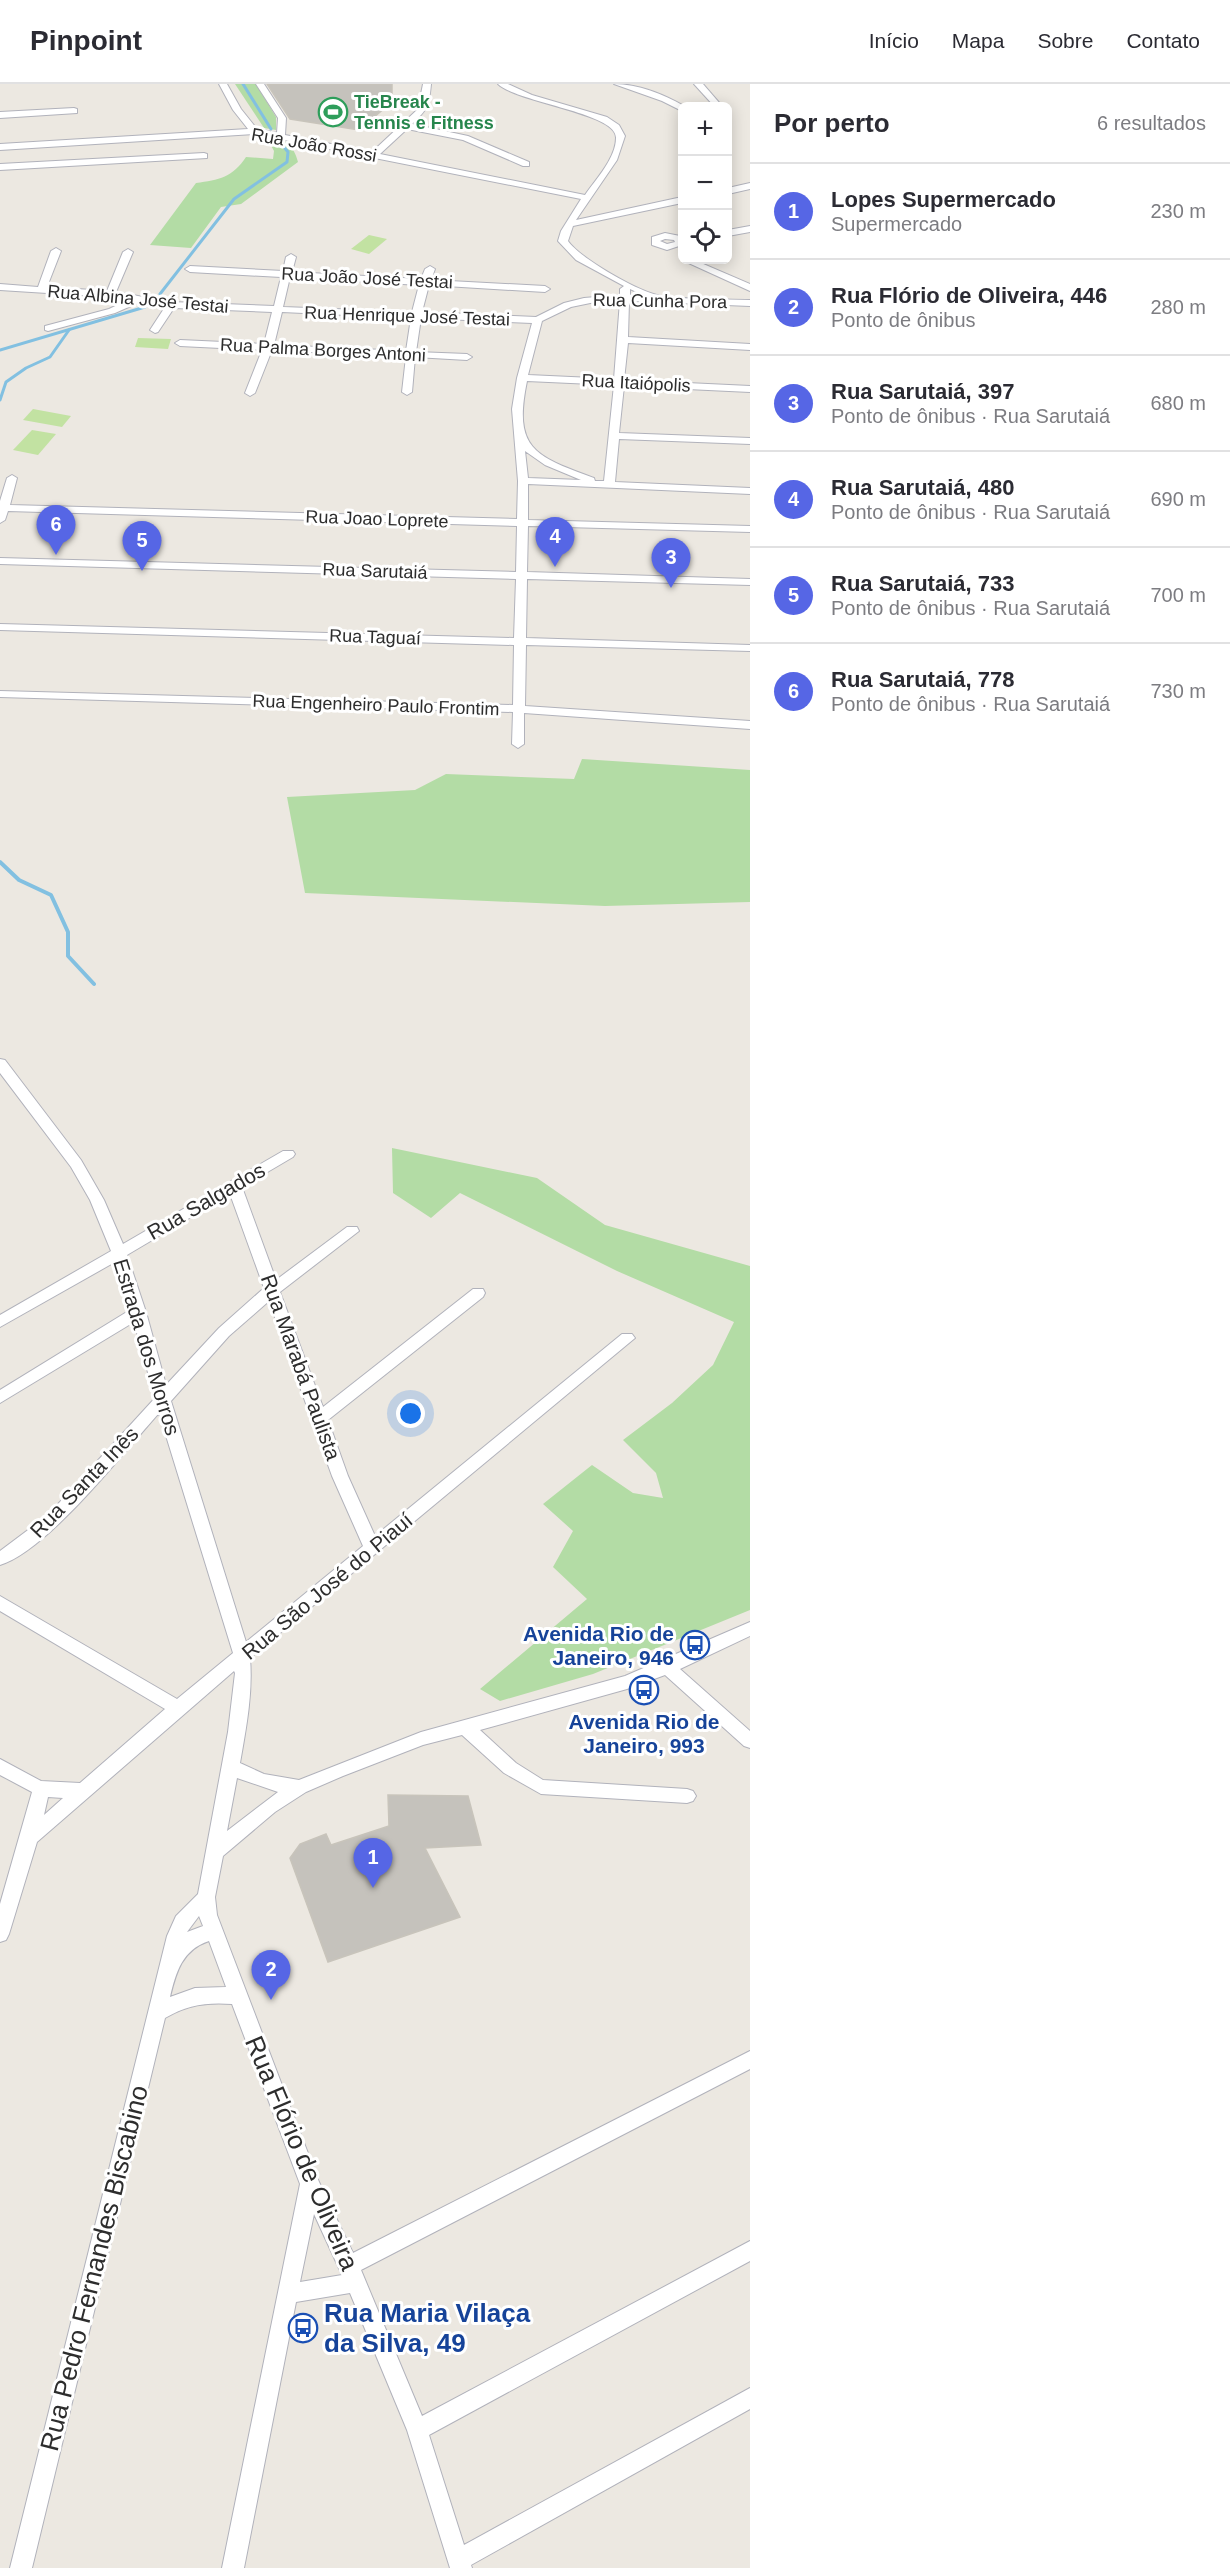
<!DOCTYPE html>
<html lang="pt">
<meta charset="utf-8">
<style>
body{margin:0;font-family:Arial,sans-serif;background:#f7f7f7;color:#2b2b33}
.controls{position:absolute;right:18px;top:18px;display:grid;overflow:hidden;border-radius:9px;box-shadow:0 3px 15px #0003}
.controls button{width:54px;height:54px;display:grid;place-items:center;padding:0;border:0;border-bottom:2px solid #e1e1e2;background:#fff;color:#2b2b33;font:30px sans-serif}
.you{position:absolute;left:411px;top:1330px;width:21px;height:21px;margin:-15px;border:4px solid #fff;border-radius:50%;background:#1a73e8;box-shadow:0 0 0 9px #1a73e833}
.badge{display:grid;place-items:center;width:39px;height:39px;border-radius:50%;background:#5666e5;color:#fff;font-size:20px;font-weight:700}
.pin{position:absolute;translate:-50% -50px;filter:drop-shadow(0 2px 3px #0008)}
.pin::after{content:'';position:absolute;top:32px;width:21px;height:18px;background:inherit;clip-path:polygon(0 0,100% 0,50% 100%)}
.list{margin:0;padding:0;list-style:none}
h2{display:flex;justify-content:space-between;align-items:center;height:78px;margin:0;padding:0 24px;font-size:26px}
h2 small{font-size:20px;font-weight:400;color:#7c7c81}
.list li{display:grid;grid-template-columns:39px 1fr auto;gap:18px;align-items:center;box-sizing:border-box;height:96px;padding:0 24px;border-top:2px solid #e1e1e2}
.list b{display:block;font-size:22px;white-space:nowrap}
.list p{margin:0;font-size:20px;white-space:nowrap;color:#7c7c81}
.list em{font-size:20px;font-style:normal;color:#7c7c81}
.icon{flex:none;width:33px;height:33px;fill:none;stroke:currentColor;stroke-width:2;stroke-linecap:round;stroke-linejoin:round}
.map{position:relative;flex:none;width:750px;height:2484px;overflow:hidden}
header{display:flex;align-items:center;gap:36px;box-sizing:border-box;height:84px;padding:0 30px;background:#fff;border-bottom:2px solid #e1e1e2}
header strong{font-size:28px}
nav{display:flex;gap:33px;margin-inline-start:auto;font-size:21px}
main{display:flex}
aside{flex:1;background:#fff}
.map>svg:first-child{display:block}
</style>
<header>
<strong>Pinpoint</strong>
<nav><a>Início</a><a>Mapa</a><a>Sobre</a><a>Contato</a></nav>
</header>
<main>
<div class="map">
<svg width="750" height="2484" viewBox="0 0 750 2484">
<rect width="100%" height="100%" fill="#ece8e1"/>
<g fill="#b3dca5">
<path d="M235 0H256L276 33V46L264 44Z"/>
<path d="M266 52C285 56 293 59 298 78L241 120 221 123 191 164 150 161 196 99C219 96 233 93 246 73L273 75 274 67Z"/>
<path d="M582 675 750 686V818L605 822 305 809 287 713 415 706 446 690 574 695Z"/>
<path d="M392 1064 537 1094 605 1141 750 1182V1526L593 1590 500 1617 480 1605 587 1515 553 1483 573 1447 543 1420 592 1381 633 1409 663 1414 656 1389 623 1356 672 1319 713 1281 734 1238 617 1187 460 1109 431 1134 393 1109Z"/>
</g>
<g fill="#c2e2a2">
<path d="M369 151 387 155 369 170 351 165Z"/>
<path d="M138 254 171 255 168 265 135 263Z"/>
<path d="M33 325 71 332 62 343 23 336Z"/>
<path d="M32 346 56 350 38 371 13 366Z"/>
</g>
<g fill="none" stroke-linecap="round" stroke-linejoin="round">
<g stroke="#82c0e1" stroke-width="3">
<path d="M243 0 271 45"/>
<path d="M160 210 234 115 287 78 288 68 279 57"/>
<path d="M0 266 145 223"/>
<path d="M0 316 6 298 26 284 50 273 69 246"/>
</g>
<path stroke="#82c0e1" stroke-width="4" d="M0 778 19 796 51 811 68 848V872L94 900"/>
</g>
<g fill="#c5c2bc" stroke="#c8c4bb" stroke-width="1.5">
<path d="M267 0H392V10L387 22 359 46 290 35Z"/>
<path d="M388 1711 468 1712 481 1761 425 1764 460 1833 328 1878 290 1774 300 1760 326 1750 331 1761 389 1742Z"/>
</g>
<g fill="none" stroke-linecap="round" stroke-linejoin="round">
<g stroke="#b1b2bb" stroke-width="2">
<g id="minor">
<path d="M219 0H227L241 25 257 45 277 49 278 34 256 0H264L286 34 285 51 372 68 418 25 423 0H431C429 22 428 25 412 40L468 52 529 78V82H523L463 56 407 45 380 70 585 111C596 95 616 74 616 54 617 29 518 19 498 0H508L532 11 607 33 619 41 625 52 617 76 576 136 682 113V119L573 142 568 157C581 175 640 209 662 212 691 216 721 215 750 216V222L629 217 628 253 750 260V266L628 259 624 296 750 302V308L624 302 619 349 750 354V360L619 355 615 398 750 404V410L528 400V436L750 442V448L528 442 527 488 750 495V501L527 495 526 554 750 561V567L526 561 525 622 750 637V645L524 629V660L518 664 512 660 513 628 0 613V607L513 621 514 561 0 546V540L514 554 516 495 0 480V474L516 488 517 442 8 427 5 436 0 439V417L7 394 12 391 17 394 10 421 517 435 518 397 512 325 517 294 532 239 421 234 416 268 467 270 472 273 467 276 415 273 412 308 407 311 402 308 406 273 272 266 255 309 250 312 245 309 262 266 180 262 175 259 180 256 264 260 272 228 174 224 158 248 155 249 150 246 165 223 140 218 115 229 48 247 45 246V242L109 225 128 216 110 213 0 206V200L38 203 51 167 56 164 61 167 47 203 107 207 123 168 128 165 133 168 116 208 171 218 274 222 281 193 190 188 185 185 190 182 283 187 286 173 291 170 296 173 292 188 421 195 425 185 430 182 435 185 431 196 545 202 550 205 545 208 429 201 422 228 536 233 564 219 584 214 620 211V205L624 202 576 176 558 157 561 147 581 115 254 50 0 66V60L248 45 233 26ZM290 193 419 201 412 228 283 223ZM630 205 643 211H630ZM600 217H620L614 295 528 291 542 237 571 223ZM282 228 411 234 406 267 274 261ZM527 297 614 301 604 397H595L594 394C534 372 513 365 527 297ZM525 367 545 381 581 396 528 394Z"/>
<path d="M614 0C638 0 663 10 684 22L682 27 662 17Z"/>
<path d="M694 0H703L722 22H714Z"/>
<path d="M74 24 77 25V29L0 34V28Z"/>
<path d="M204 69 207 70V74L0 86V80Z"/>
<path d="M750 99V105L728 110V104Z"/>
<path d="M750 142V148L728 152V146Z"/>
<path d="M665 149 680 152 682 161 667 166 652 161V153ZM665 155 674 156 675 158 667 160 660 157Z"/>
<path d="M682 176H694L750 200V207Z"/>
<path d="M0 975 5 976 81 1076 104 1116 123 1160 283 1067H293L295 1070 293 1073 242 1103 276 1196 347 1143H357L359 1147 280 1208 323 1323 473 1205H483L485 1209 483 1213 328 1336 348 1392 375 1452 622 1250H632L635 1254 250 1574C253 1609 246 1645 240 1679L264 1690 299 1696 421 1648 625 1592 750 1538V1552L680 1585 750 1647V1664L744 1662 665 1591 627 1605 480 1646 516 1679 543 1696 687 1705 693 1707 696 1712 693 1717 687 1719 541 1710 504 1689 462 1651 423 1661 343 1692 306 1708 275 1728 223 1772 215 1813 217 1831 319 2098 353 2169 750 1967V1985L361 2186 422 2332 750 2157V2177L429 2351 464 2461 750 2304V2325L471 2481 472 2484H450L407 2346 350 2209 296 2218 244 2484H222L300 2100 232 1920C207 1918 187 1921 165 1934L32 2484H10L167 1852 176 1832 198 1810 228 1648 235 1589 234 1587 37 1758 9 1850 6 1856 0 1858V1820L32 1708 0 1691V1675L41 1697 80 1699 165 1625 0 1527V1512L177 1615 233 1569 159 1329C123 1369 48 1466 0 1481V1467L48 1431 155 1314 134 1238 0 1319V1306L130 1226 115 1178 0 1243V1231L111 1167 90 1116 71 1083 0 989ZM230 1110 264 1204 219 1244 166 1301 146 1228 127 1171ZM269 1217 332 1392 363 1462 246 1558 171 1317 229 1252ZM237 1694 278 1708 227 1747ZM48 1713 63 1714 44 1731ZM199 1832 203 1842 187 1848ZM209 1857 226 1903 195 1904 170 1913C176 1888 182 1866 209 1857ZM314 2130 342 2191 300 2198Z"/>
</g>
</g>
<use href="#minor" fill="#fff" fill-rule="evenodd"/>
</g>
<defs>
<g id="stadium-ring" transform="scale(1.5)"><circle r="9.5" fill="#fff" stroke="#2e9e5b" stroke-width="1.5"/><path d="M0-5a6.5 5 0 1 0 0 10a6.5 5 0 1 0 0-10ZM-3.5-1.8h7v3.6h-7Z" fill="#2e9e5b"/></g>
<g id="bus-ring" transform="scale(1.5)"><circle r="9.5" fill="#fff" stroke="#1a4fb4" stroke-width="1.5"/><path d="M-5-6H5V4H4V6H2V4H-2V6H-4V4H-5ZM-3.5-4V0h7V-4ZM-3.5 1.2v1.5H-2V1.2ZM2 1.2v1.5H3.5V1.2Z" fill="#1a4fb4"/></g>
</defs>
<g fill-rule="evenodd">
<use href="#stadium-ring" x="333" y="28"/>
<use href="#bus-ring" x="695" y="1561"/>
<use href="#bus-ring" x="644" y="1606"/>
<use href="#bus-ring" x="303" y="2244"/>
</g>
<g text-anchor="middle" dominant-baseline="central" stroke-width="6" stroke-linejoin="round" paint-order="stroke">
<g font-size="18" font-weight="bold" fill="#27864d" stroke="#fff" text-anchor="start">
<text x="354" y="18">TieBreak -<tspan x="354" dy="21">Tennis e Fitness</tspan></text>
</g>
<g font-size="18" fill="#2d2d2d" stroke="#fff">
<text transform="translate(314 61) rotate(10)">Rua João Rossi</text>
<text transform="translate(367 194) rotate(3)">Rua João José Testai</text>
<text transform="translate(138 215) rotate(5)">Rua Albina José Testai</text>
<text transform="translate(660 217) rotate(1)">Rua Cunha Pora</text>
<text transform="translate(407 232) rotate(2)">Rua Henrique José Testai</text>
<text transform="translate(323 266) rotate(3)">Rua Palma Borges Antoni</text>
<text transform="translate(636 299) rotate(3)">Rua Itaiópolis</text>
<text transform="translate(377 435) rotate(2)">Rua Joao Loprete</text>
<text transform="translate(375 487) rotate(2)">Rua Sarutaiá</text>
<text transform="translate(375 553) rotate(2)">Rua Taguaí</text>
<text transform="translate(376 621) rotate(2)">Rua Engenheiro Paulo Frontim</text>
</g>
<g font-size="21" fill="#2d2d2d" stroke="#fff">
<text transform="translate(206 1117) rotate(-30)">Rua Salgados</text>
<text transform="translate(147 1263) rotate(73)">Estrada dos Morros</text>
<text transform="translate(301 1283) rotate(70)">Rua Marabá Paulista</text>
<text transform="translate(84 1398) rotate(-46)">Rua Santa Inês</text>
<text transform="translate(327 1502) rotate(-40)">Rua São José do Piauí</text>
</g>
<g font-size="21" font-weight="bold" fill="#164399" stroke="#fff" text-anchor="end">
<text x="674" y="1549">Avenida Rio de<tspan x="674" dy="24">Janeiro, 946</tspan></text>
<text x="644" y="1637" text-anchor="middle">Avenida Rio de<tspan x="644" dy="24">Janeiro, 993</tspan></text>
</g>
<g font-size="26" fill="#2d2d2d" stroke="#fff">
<text transform="translate(302 2069) rotate(67)">Rua Flório de Oliveira</text>
<text transform="translate(94 2184) rotate(-76)">Rua Pedro Fernandes Biscabino</text>
</g>
<g font-size="26" font-weight="bold" fill="#164399" stroke="#fff" text-anchor="start">
<text x="324" y="2229">Rua Maria Vilaça<tspan x="324" dy="30">da Silva, 49</tspan></text>
</g>
</g>
</svg>
<div class="controls">
<button>+</button>
<button>−</button>
<button><svg class="icon" aria-label="locate" viewBox="0 0 24 24"><circle cx="12" cy="12" r="6"/><path d="M12 2v4M12 18v4M2 12h4M18 12h4"/></svg></button>
</div>
<div class="you"></div>
<div class="pin badge" style="left:373px;top:1804px">1</div>
<div class="pin badge" style="left:271px;top:1916px">2</div>
<div class="pin badge" style="left:671px;top:504px">3</div>
<div class="pin badge" style="left:555px;top:483px">4</div>
<div class="pin badge" style="left:142px;top:487px">5</div>
<div class="pin badge" style="left:56px;top:471px">6</div>
</div>
<aside>
<h2>Por perto<small>6 resultados</small></h2>
<ul class="list">
<li><span class="badge">1</span><div><b>Lopes Supermercado</b><p>Supermercado</p></div><em>230 m</em></li>
<li><span class="badge">2</span><div><b>Rua Flório de Oliveira, 446</b><p>Ponto de ônibus</p></div><em>280 m</em></li>
<li><span class="badge">3</span><div><b>Rua Sarutaiá, 397</b><p>Ponto de ônibus · Rua Sarutaiá</p></div><em>680 m</em></li>
<li><span class="badge">4</span><div><b>Rua Sarutaiá, 480</b><p>Ponto de ônibus · Rua Sarutaiá</p></div><em>690 m</em></li>
<li><span class="badge">5</span><div><b>Rua Sarutaiá, 733</b><p>Ponto de ônibus · Rua Sarutaiá</p></div><em>700 m</em></li>
<li><span class="badge">6</span><div><b>Rua Sarutaiá, 778</b><p>Ponto de ônibus · Rua Sarutaiá</p></div><em>730 m</em></li>
</ul>
</aside>
</main>
